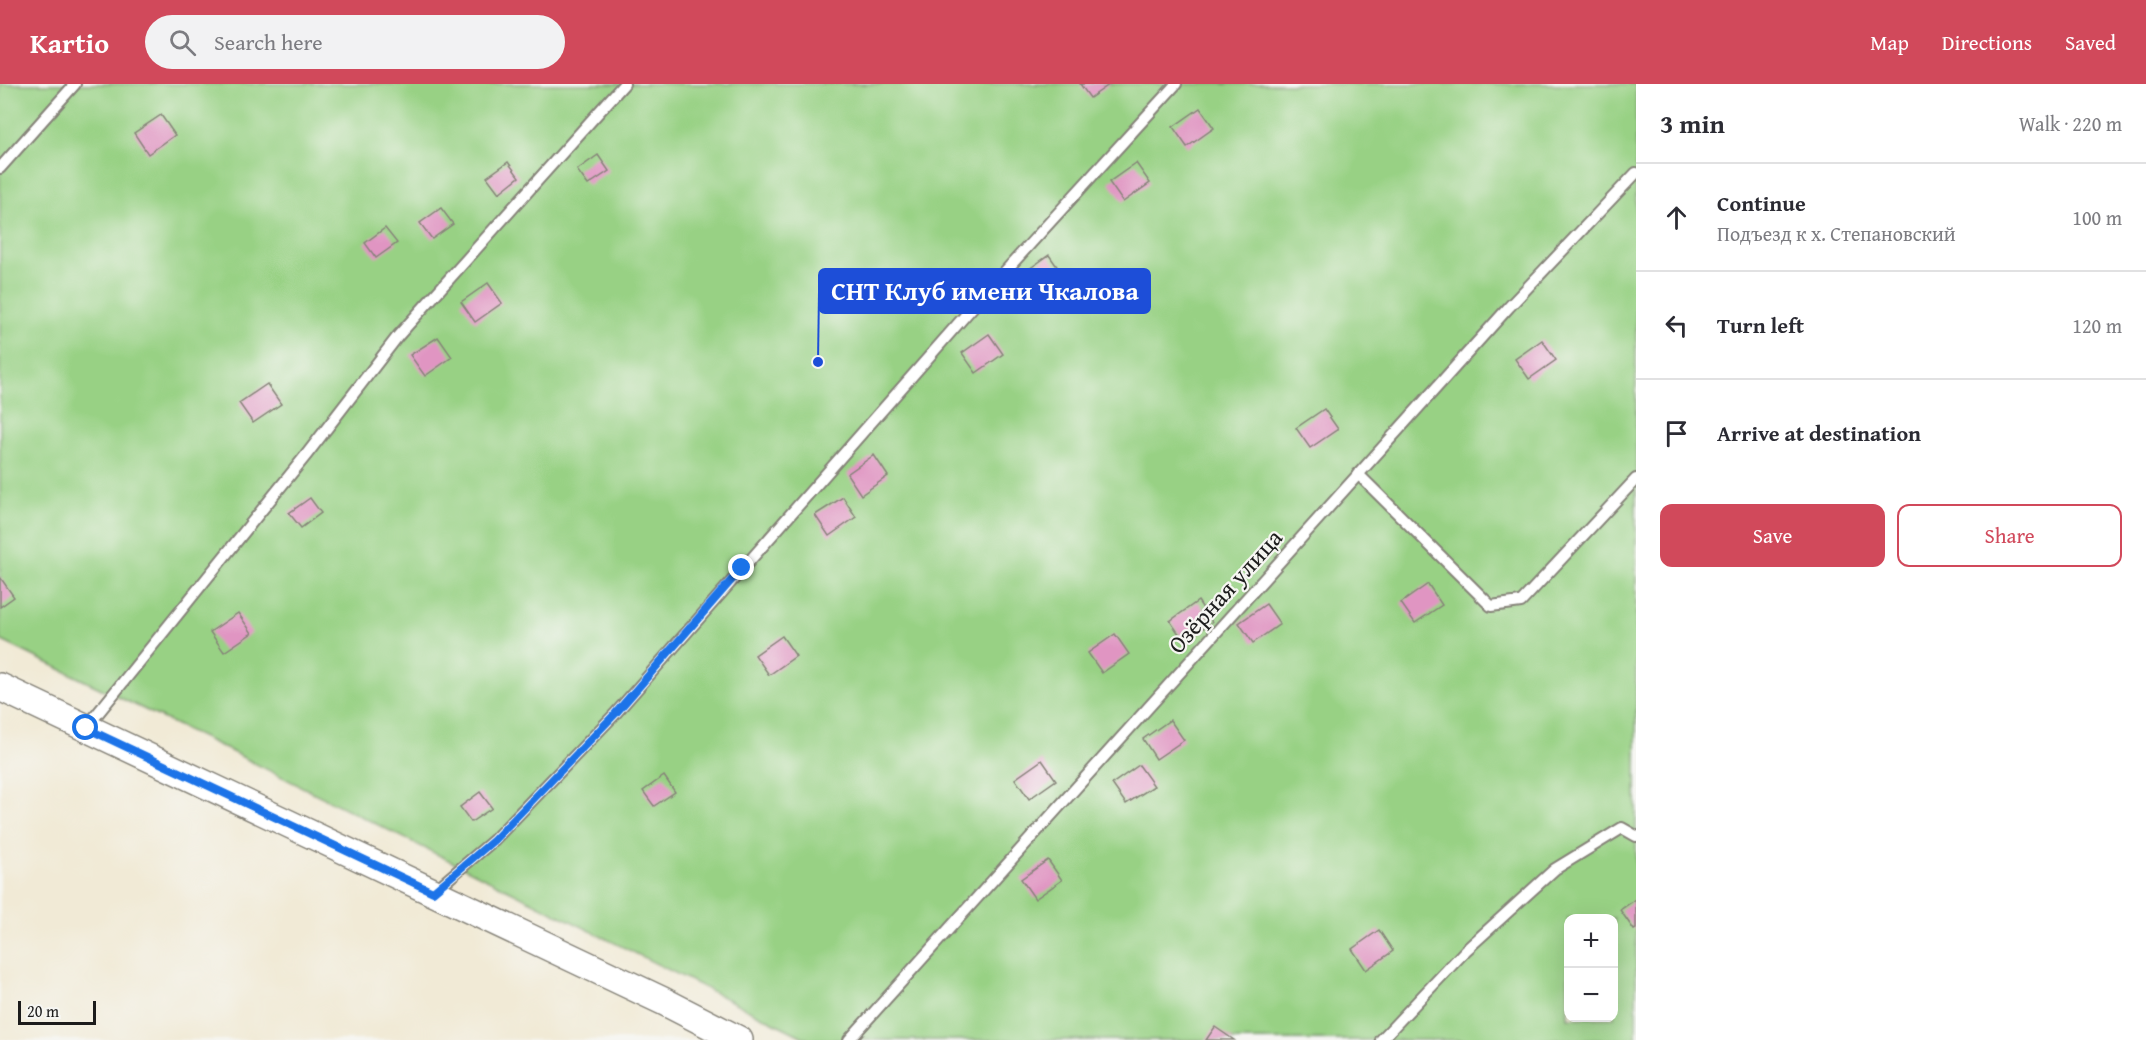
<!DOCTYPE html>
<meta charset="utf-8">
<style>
body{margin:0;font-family:"Gentium Book Plus",serif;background:#f2f2f3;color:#2b2b33}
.controls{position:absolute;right:18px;bottom:18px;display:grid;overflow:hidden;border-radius:12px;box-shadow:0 6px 24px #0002}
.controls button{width:54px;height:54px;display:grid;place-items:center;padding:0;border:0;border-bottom:2px solid #e1e1e2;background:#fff;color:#2b2b33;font:30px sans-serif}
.scale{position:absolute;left:18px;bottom:15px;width:78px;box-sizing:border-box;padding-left:6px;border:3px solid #1c1c1c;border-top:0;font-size:16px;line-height:21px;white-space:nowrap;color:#1c1c1c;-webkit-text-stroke:4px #f6f6f2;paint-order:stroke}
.stop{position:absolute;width:18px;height:18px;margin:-14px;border:4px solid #1a73e8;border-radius:50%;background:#fff}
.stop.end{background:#1a73e8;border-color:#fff;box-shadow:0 2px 6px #0008}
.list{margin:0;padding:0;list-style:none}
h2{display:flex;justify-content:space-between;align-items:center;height:78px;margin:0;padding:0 24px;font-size:26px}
h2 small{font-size:20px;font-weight:400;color:#7c7c81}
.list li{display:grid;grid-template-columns:39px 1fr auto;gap:18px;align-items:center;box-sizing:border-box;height:108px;padding:0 24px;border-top:2px solid #e1e1e2}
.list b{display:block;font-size:22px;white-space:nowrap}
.list p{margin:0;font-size:20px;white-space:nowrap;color:#7c7c81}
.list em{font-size:20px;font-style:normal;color:#7c7c81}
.actions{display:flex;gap:12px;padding:18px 24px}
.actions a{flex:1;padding:14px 0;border:2px solid #d1495b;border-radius:12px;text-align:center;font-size:21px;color:#d1495b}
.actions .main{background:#d1495b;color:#fff}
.icon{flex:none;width:33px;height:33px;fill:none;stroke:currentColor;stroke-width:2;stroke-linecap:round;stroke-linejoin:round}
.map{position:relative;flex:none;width:1636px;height:956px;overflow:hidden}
header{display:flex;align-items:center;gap:36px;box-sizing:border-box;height:84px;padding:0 30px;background:#d1495b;color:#fff}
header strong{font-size:28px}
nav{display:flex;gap:33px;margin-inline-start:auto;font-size:21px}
.search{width:420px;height:54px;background:#f2f2f3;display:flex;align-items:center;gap:15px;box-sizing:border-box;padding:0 21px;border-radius:33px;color:#7c7c81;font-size:22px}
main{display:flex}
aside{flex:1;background:#fff}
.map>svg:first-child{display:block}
</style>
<header>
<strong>Kartio</strong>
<div class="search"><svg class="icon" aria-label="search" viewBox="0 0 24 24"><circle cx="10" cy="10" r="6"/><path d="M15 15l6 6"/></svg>Search here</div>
<nav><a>Map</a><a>Directions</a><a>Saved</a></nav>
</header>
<main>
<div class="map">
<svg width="1636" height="956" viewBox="0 0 1636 956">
<rect width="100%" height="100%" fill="#f6f6f2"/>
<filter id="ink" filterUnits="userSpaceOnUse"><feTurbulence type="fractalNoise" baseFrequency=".0167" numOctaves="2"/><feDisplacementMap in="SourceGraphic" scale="12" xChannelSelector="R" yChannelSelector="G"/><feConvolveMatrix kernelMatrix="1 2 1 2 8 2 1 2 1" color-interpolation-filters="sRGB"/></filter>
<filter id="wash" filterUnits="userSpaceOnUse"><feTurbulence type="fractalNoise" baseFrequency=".008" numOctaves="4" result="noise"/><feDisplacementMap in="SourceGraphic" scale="24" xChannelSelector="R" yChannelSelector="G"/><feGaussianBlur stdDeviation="1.35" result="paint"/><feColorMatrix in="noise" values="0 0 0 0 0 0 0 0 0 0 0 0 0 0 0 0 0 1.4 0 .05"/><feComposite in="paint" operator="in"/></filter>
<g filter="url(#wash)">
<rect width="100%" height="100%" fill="#f1ead6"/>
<path fill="#98d184" stroke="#5a7650" stroke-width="1.5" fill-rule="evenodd" d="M0 0H1636V956H809L218 661 0 556ZM1568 834H1614V934H1568Z"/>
<g id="blocks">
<g fill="#e095c2">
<path d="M1080 0H1110L1090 14Z"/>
<path d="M1200 24 1214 44 1187 63 1173 43Z"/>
<path d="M161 31 175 51 148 70 134 49Z"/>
<path d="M598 71 609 87 588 101 577 86Z"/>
<path d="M508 78 519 93 499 109 487 93Z"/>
<path d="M1136 79 1150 99 1123 118 1109 98Z"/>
<path d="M441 124 453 140 432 155 420 139Z"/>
<path d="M385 144 397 159 376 174 365 159Z"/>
<path d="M1049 171 1063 191 1035 210 1022 190Z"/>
<path d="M488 199 502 219 475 238 461 218Z"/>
<path d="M989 250 1003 270 976 289 962 269Z"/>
<path d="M438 253 452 273 425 292 410 271Z"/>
<path d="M1542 256 1556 276 1529 295 1515 275Z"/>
<path d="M267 300 281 320 253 339 239 319Z"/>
<path d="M1324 325 1338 345 1310 364 1296 344Z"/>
<path d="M874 371 888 392 861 411 847 390Z"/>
<path d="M843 413 856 433 829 452 815 431Z"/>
<path d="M310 414 321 429 301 444 289 429Z"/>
<path d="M0 493 14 513 0 523Z"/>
<path d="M1428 500 1442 521 1415 539 1401 519Z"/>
<path d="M1198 517 1212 538 1184 557 1170 537Z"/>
<path d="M1266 520 1280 540 1253 559 1239 539Z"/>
<path d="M238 529 252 549 224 568 210 548Z"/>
<path d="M1115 550 1129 570 1102 589 1088 569Z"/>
<path d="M782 552 796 572 769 591 755 571Z"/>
<path d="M1170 636 1184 656 1156 675 1143 655Z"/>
<path d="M1042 676 1056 696 1029 715 1015 695Z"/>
<path d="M1139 681 1154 702 1126 720 1112 700Z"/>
<path d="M664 692 675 708 654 722 643 707Z"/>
<path d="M480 708 492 724 471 738 460 723Z"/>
<path d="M1048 776 1062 796 1035 815 1021 795Z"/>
<path d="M1636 815V845L1634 846 1620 826Z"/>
<path d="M1379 846 1393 867 1366 886 1352 865Z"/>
<path d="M1215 943 1234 956H1206Z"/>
</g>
</g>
</g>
<g filter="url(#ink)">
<use href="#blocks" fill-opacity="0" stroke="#868379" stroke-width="1.5"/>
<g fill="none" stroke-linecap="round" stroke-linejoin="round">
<g stroke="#868379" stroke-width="14">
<g id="service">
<path d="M0 84 75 0"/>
<path d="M1358 390 1491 522 1521 518 1636 395"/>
<path d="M86 644 307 370 398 252 624 0"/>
<path d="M433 808 494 756 615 630 978 217 1176 0"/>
<path d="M849 956 1509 223 1636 89"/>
<path d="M1381 956 1466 866 1555 785 1622 744 1636 752"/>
</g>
</g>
<g stroke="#868379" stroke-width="30">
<path id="tertiary" d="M0 603 663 917 739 956"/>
</g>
<use href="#service" stroke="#fff" stroke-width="10"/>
<use href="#tertiary" stroke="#fff" stroke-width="27"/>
</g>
</g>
<g fill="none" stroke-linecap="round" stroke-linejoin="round" filter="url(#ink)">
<path stroke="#1a73e8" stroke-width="8" d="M86 644 433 808 494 756 615 630 742 484"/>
</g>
<g text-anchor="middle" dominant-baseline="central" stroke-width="4.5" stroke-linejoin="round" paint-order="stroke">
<g font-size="24" fill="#1c1c1c" stroke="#f6f6f2">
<text transform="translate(1225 507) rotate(-48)">Озёрная улица</text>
</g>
</g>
<path fill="none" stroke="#1d4ed8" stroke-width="2" d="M818 278L819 207"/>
<circle fill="#1d4ed8" stroke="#f6f6f2" stroke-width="2" cx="818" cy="278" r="6"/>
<rect fill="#1d4ed8" stroke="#1d4ed8" stroke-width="2" x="819" y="185" width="331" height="44" rx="6"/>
<g font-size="26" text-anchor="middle" font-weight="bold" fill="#fff">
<text x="985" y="216">СНТ Клуб имени Чкалова</text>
</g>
</svg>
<div class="controls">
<button>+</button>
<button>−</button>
</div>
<div class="scale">20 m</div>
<div class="stop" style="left:86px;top:644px"></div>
<div class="stop end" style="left:742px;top:484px"></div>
</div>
<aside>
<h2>3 min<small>Walk · 220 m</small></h2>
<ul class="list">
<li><svg class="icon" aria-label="ahead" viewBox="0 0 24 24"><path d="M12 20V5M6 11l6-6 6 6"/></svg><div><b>Continue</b><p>Подъезд к х. Степановский</p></div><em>100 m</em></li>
<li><svg class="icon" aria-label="left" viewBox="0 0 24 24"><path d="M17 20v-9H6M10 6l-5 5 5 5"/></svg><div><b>Turn left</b></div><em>120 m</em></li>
<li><svg class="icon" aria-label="arrive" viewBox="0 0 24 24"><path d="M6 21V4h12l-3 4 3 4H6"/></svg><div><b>Arrive at destination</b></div></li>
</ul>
<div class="actions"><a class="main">Save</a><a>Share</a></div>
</aside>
</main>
